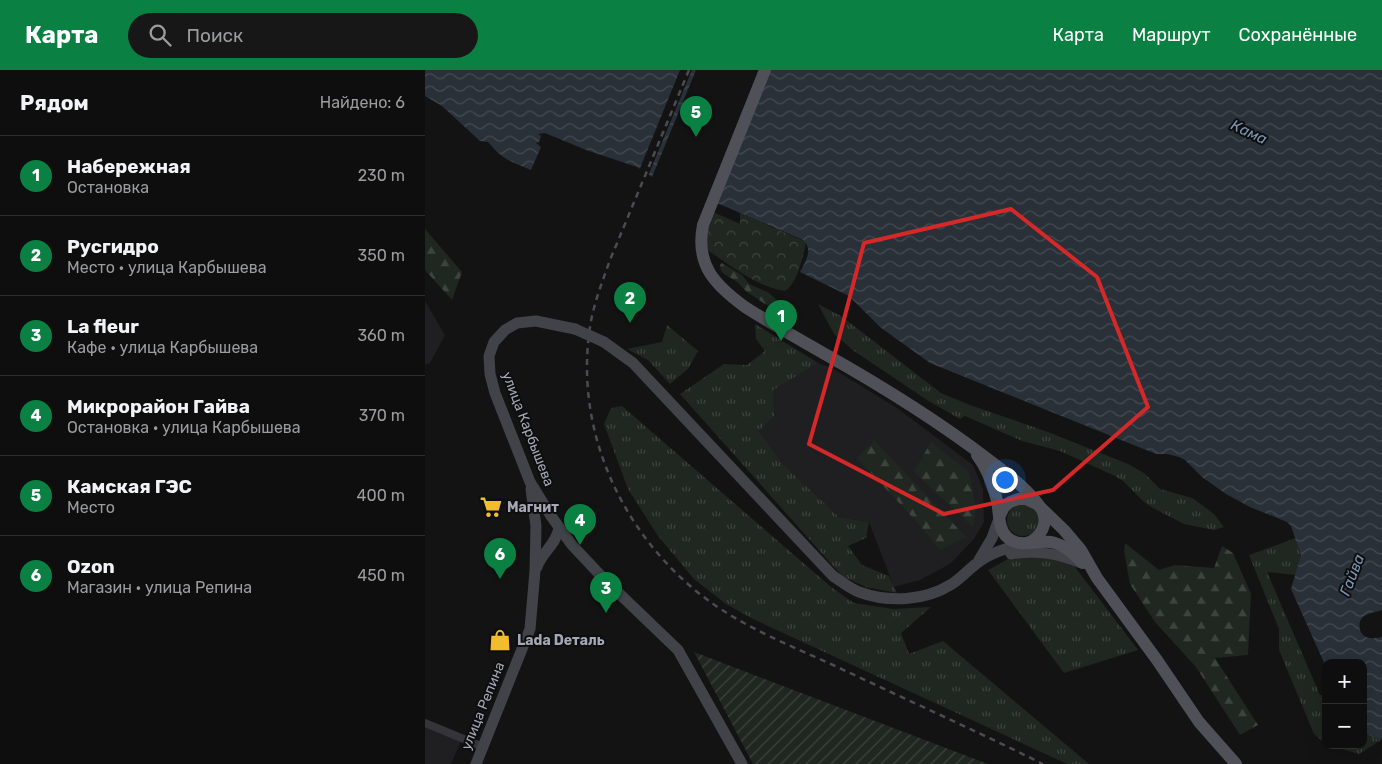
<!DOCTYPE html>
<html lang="ru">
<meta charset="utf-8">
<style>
body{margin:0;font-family:Rubik,sans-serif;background:#171718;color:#f1f3f6}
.controls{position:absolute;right:15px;bottom:15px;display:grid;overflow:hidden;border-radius:10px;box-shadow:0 5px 20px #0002}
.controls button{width:45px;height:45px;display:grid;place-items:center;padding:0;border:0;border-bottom:1px solid #2e2e2f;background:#0e0e0f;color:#f1f3f6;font:25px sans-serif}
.you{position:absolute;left:579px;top:409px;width:18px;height:18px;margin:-12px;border:4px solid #fff;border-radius:50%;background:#1a73e8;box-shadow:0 0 0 8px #1a73e833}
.badge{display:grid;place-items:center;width:32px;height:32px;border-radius:50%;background:#0b8043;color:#fff;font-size:16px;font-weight:700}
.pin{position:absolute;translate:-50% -41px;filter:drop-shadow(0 1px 2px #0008)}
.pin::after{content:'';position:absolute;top:26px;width:18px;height:15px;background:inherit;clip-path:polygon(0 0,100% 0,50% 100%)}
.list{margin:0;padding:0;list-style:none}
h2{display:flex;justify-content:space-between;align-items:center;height:65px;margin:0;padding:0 20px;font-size:21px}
h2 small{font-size:16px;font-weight:400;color:#9b9c9e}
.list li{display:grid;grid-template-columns:32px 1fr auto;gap:15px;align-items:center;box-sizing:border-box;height:80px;padding:0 20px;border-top:1px solid #2e2e2f}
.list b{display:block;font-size:19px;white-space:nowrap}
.list p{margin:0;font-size:16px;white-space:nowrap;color:#9b9c9e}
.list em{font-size:16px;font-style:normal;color:#9b9c9e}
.icon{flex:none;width:28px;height:28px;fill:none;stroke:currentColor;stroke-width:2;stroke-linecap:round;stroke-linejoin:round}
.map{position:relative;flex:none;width:957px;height:694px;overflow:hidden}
header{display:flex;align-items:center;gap:30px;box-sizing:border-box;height:70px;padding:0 25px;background:#0b8043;color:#fff}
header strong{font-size:24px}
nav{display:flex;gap:28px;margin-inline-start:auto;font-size:18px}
.search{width:350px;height:45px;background:#171718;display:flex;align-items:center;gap:12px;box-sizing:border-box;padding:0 18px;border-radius:28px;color:#9b9c9e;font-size:19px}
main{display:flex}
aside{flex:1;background:#0e0e0f}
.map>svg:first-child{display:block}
</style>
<header>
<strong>Карта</strong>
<div class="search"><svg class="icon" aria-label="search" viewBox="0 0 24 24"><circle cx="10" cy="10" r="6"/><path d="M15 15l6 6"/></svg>Поиск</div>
<nav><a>Карта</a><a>Маршрут</a><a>Сохранённые</a></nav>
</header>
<main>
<aside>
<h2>Рядом<small>Найдено: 6</small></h2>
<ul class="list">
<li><span class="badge">1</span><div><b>Набережная</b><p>Остановка</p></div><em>230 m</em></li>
<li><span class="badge">2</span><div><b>Русгидро</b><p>Место · улица Карбышева</p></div><em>350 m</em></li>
<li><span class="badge">3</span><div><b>La fleur</b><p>Кафе · улица Карбышева</p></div><em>360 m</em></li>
<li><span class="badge">4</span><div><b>Микрорайон Гайва</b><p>Остановка · улица Карбышева</p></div><em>370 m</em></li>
<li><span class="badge">5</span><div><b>Камская ГЭС</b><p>Место</p></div><em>400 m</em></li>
<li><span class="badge">6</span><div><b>Ozon</b><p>Магазин · улица Репина</p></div><em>450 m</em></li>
</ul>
</aside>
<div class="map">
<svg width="957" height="694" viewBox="0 0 957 694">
<defs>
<pattern id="grass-tufts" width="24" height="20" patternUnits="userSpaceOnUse" patternTransform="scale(1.25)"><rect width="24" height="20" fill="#1f2720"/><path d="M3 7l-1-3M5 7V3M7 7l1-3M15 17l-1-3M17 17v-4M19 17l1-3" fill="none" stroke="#3d443e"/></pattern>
<pattern id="forest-firs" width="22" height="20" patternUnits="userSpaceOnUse" patternTransform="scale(1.25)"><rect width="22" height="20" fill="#1f2720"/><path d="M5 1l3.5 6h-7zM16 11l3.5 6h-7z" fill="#3d443e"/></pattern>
<pattern id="park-crowns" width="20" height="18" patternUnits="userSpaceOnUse" patternTransform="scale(1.25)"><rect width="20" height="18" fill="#1f2720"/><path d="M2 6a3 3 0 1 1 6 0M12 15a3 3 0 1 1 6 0" fill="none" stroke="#3d443e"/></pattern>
<pattern id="garden-furrows" width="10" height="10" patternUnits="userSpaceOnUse" patternTransform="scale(1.25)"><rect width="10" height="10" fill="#1f2720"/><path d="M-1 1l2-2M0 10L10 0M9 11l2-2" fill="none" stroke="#3d443e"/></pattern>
<pattern id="water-waves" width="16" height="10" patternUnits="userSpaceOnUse" patternTransform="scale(1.25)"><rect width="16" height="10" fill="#293038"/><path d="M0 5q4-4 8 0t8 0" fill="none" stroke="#454b53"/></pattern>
</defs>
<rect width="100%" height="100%" fill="#131314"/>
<g fill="#1f1f21">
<path d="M0 231 20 265 5 293 0 295Z"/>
<path d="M393 293 407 298 472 338 548 395 558 419 559 452 549 469 525 494 495 510 469 517 444 452 414 447 357 393 334 361 348 346 347 320Z"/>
<path d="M0 655 36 671 26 694H0Z"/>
</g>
<g fill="url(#grass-tufts)">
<path d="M393 234 416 246 516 323 545 335 623 362 703 394 719 403 735 419 767 428 780 437 790 445 799 457 789 460 759 454 728 438 719 432 698 411 690 406 635 381 597 371 540 346 535 349 502 330 429 281 409 264Z"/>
<path d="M330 254 393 293 348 320 349 346 334 361 357 393 414 447 444 452 441 468 423 476 437 495 464 506 472 523 441 517 417 506 255 324 299 294 322 295 340 281 331 269Z"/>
<path d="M242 255 273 281 263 299 245 314 223 290 202 279 237 272Z"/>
<path d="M197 336 406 517 429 533 468 539 506 537 476 563 484 584 518 571 664 694H642L328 549 301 534 269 509 233 466 203 419 179 354 186 338Z"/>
<path d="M567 399 588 415 580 424 576 425Z"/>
<circle cx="598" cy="450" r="16"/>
<path d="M871 468 876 485 871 505 842 502 895 625H901V674L889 664 854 580V559L824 485Z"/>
<path d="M628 487 650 497 713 580 639 603 563 500 585 488Z"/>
<path d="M938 661 945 666 956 670 934 684 904 675H938Z"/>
</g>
<g fill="url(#forest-firs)">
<path d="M0 159 37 202 27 230 0 200Z"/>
<path d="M297 193 317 205 324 214 344 223 353 231 349 238H346L322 222 311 211 299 204 296 201 295 195Z"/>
<path d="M449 370 541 467 515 480 492 452 432 388Z"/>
<path d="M506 372 544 402 551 438 548 457 489 402Z"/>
<path d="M700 473 734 500 750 495 789 498 797 476 808 483 826 524 823 585 790 588 833 655 815 665 771 597 730 552 705 514 699 481Z"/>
</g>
<path fill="url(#park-crowns)" d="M288 142 315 154V143L381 172C378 186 373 213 360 221 332 217 305 195 281 179V164Z"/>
<path fill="url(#garden-furrows)" d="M269 582 563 694H328Z"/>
<g fill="url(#water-waves)">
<path d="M0 0H271L227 107 212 97 161 80 120 63 113 64 116 66 114 72 111 73 116 77 106 100C85 91 78 90 63 72L55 71 17 36 0 26Z"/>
<path d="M346 0H957V540C951 542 943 543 938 547 932 552 934 564 941 567 946 569 952 568 957 567V670L945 666 938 661V593H901V597L866 519 876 485 866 456 862 452 825 437 801 424 777 407 760 390 754 387 742 384H731L505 293 455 257 424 226 375 202C380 192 389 180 378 170L292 133Z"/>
</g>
<path fill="#131314" d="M255 0H267L223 106 214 101Z"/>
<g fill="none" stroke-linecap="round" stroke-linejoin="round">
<path stroke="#343439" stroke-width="8" d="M0 653 58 677"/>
<g stroke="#424349" stroke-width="11">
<path d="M150 259 111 251 92 253 80 260 69 272 64 286 65 304 70 323 105 412 126 446 147 475 178 508 253 580 317 694"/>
<path d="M179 272 208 293 408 506C416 511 425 519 434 522 464 533 500 531 527 514 536 508 543 500 551 494 566 482 583 478 601 473"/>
<path d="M586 484C612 480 633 483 656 493"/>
<path d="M554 490 567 468 575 446"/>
<path d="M112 497C117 482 131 475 134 458"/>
<path d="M51 694 105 559 110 501 111 456 106 419"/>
</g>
<g stroke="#505158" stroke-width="12">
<path d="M340 0 278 155C270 195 290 215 320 237 345 253 372 268 398 283 455 315 513 351 564 390 582 404 606 421 617 440 624 453 616 468 602 473"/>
<path d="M552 385C562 398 567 412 571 427 575 440 572 458 582 467 595 480 615 468 630 473 642 476 650 486 658 493"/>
<path d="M575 445 579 437 585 432 593 429H601L612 434 639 460 656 480 672 508 732 590 774 652 811 694"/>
</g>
<path stroke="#4b4c52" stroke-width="2.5" stroke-dasharray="6 5" stroke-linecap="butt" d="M264 0 185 190C178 210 170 230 166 251 147 359 197 467 284 531 321 558 366 576 408 595 478 628 549 660 618 694"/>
<path stroke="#424349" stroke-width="11" d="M150 259 179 272"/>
</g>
<path fill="none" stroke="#d62828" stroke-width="4" stroke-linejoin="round" d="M586 139 672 207 723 337 628 420 519 444 384 374 413 272 439 173Z"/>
<defs>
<g id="supermarket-bare" transform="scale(1.725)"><path d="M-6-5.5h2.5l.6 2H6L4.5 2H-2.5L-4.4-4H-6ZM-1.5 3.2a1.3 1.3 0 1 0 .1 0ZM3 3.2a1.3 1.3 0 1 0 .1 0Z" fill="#f2bd2d" stroke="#0e0e0f" stroke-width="2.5" paint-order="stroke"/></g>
<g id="shop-bare" transform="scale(1.725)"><path d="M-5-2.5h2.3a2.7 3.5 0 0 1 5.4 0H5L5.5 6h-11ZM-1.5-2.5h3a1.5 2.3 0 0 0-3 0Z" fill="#f2bd2d" stroke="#0e0e0f" stroke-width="2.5" paint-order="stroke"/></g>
</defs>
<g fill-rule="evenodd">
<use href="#supermarket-bare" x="66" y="437"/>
<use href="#shop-bare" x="75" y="570"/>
</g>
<g text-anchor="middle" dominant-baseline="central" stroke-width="4" stroke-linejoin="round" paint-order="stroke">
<g font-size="14" fill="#a4a8b5" stroke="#0e0e0f">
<text transform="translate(103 359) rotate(69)">улица Карбышева</text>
<text transform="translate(58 636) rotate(-68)">улица Репина</text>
</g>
<g font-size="14" font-weight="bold" fill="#a4a8b5" stroke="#0e0e0f" text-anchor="start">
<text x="82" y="437">Магнит</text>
<text x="92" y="570">Lada Dеталь</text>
</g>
<g font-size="15" font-style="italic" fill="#7b94b1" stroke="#0e0e0f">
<text transform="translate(824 62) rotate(25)">Кама</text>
<text transform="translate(927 505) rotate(-69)">Гайва</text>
</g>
</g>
</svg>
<div class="controls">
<button>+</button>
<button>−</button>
</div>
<div class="you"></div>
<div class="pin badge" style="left:356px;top:271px">1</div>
<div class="pin badge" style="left:205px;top:253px">2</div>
<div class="pin badge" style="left:181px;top:543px">3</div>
<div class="pin badge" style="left:155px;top:475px">4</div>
<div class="pin badge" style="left:271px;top:67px">5</div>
<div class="pin badge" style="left:75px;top:509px">6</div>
</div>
</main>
